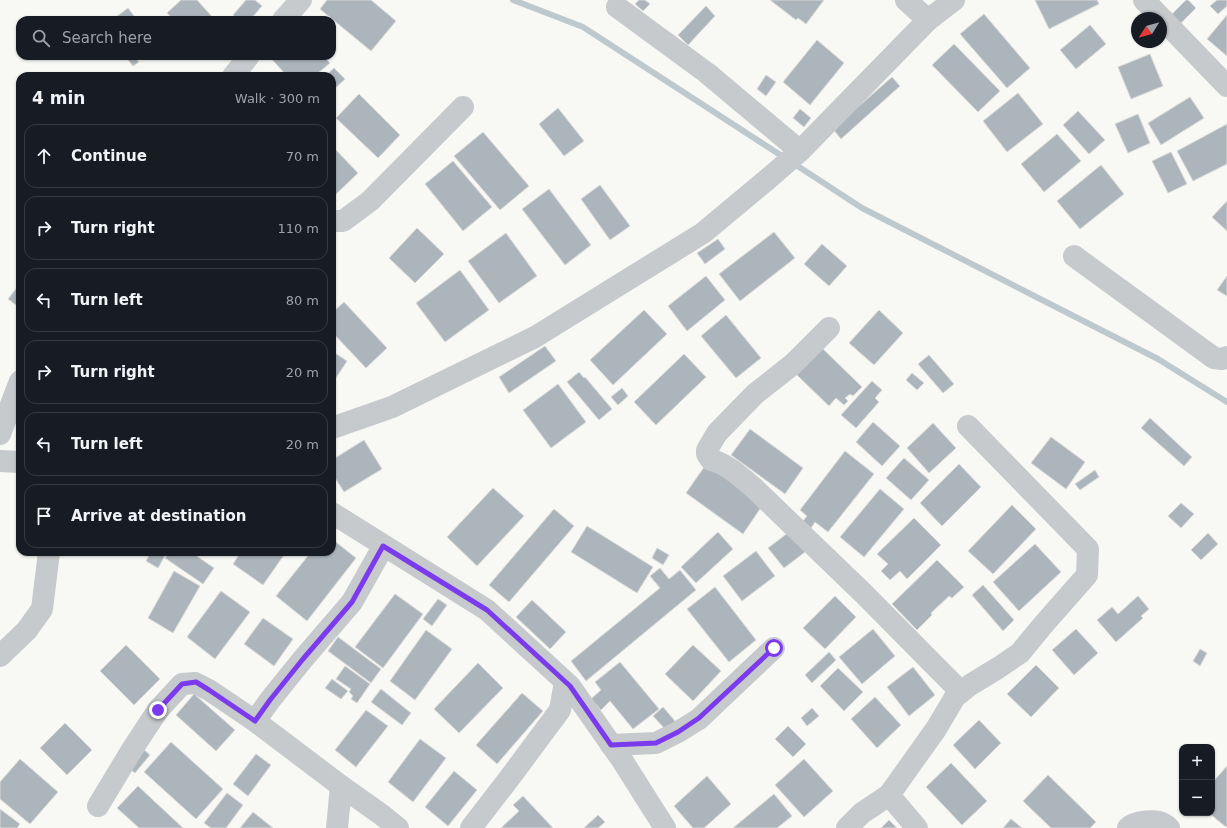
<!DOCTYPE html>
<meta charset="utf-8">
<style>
body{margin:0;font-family:"DejaVu Sans",sans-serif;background:#242831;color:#f1f3f6}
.controls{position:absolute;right:12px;bottom:12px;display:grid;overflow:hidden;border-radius:8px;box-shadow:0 1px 3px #0004}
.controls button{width:36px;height:36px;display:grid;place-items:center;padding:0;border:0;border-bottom:1px solid #363941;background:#171b24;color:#f1f3f6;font:20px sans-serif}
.compass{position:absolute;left:1131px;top:12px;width:36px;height:36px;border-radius:50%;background:#171b24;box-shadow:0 1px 3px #0004;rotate:233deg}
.stop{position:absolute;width:12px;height:12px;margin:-9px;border:3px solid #7c3aed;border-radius:50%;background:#fff}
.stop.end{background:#7c3aed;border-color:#fff;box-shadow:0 1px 4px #0008}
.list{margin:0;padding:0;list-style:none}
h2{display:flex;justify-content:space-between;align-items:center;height:52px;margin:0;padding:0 16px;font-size:17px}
h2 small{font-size:13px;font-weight:400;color:#9ea1a6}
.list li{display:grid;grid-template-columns:26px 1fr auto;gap:12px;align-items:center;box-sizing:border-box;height:64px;margin:0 8px 8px;padding:0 8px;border:1px solid #363941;border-radius:12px}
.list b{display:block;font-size:15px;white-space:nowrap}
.list em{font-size:13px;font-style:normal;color:#9ea1a6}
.icon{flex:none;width:22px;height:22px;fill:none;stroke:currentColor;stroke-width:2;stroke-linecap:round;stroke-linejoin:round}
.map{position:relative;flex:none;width:1227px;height:828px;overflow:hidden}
.search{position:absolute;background:#171b24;box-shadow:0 1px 3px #0004;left:16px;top:16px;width:320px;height:44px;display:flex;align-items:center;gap:10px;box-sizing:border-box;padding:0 14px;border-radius:12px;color:#9ea1a6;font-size:15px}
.panel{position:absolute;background:#171b24;box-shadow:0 1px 3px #0004;left:16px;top:72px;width:320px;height:484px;border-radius:12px}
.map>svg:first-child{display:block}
</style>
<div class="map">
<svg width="1227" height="828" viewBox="0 0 1227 828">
<rect width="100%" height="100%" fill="#f8f8f5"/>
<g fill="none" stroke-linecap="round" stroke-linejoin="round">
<g stroke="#bdc9cd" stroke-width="6">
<path d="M513 0 583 27 785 158"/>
<path d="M793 163 862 208 1158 359 1227 402"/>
</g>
</g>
<g fill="#acb5bb" stroke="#dadad8">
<path d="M181 0H197L215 20H174L167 13Z"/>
<path d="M246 0H255L262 6 250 20H239L233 15Z"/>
<path d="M327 0H371L396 21 371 51 320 9Z"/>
<path d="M639 0H645L650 4 643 11 635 4Z"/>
<path d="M770 0H824L806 24 798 18 796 20Z"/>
<path d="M1035 0H1097L1099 4 1049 29Z"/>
<path d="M1186 0H1188L1196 8 1180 24 1171 15Z"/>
<path d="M1217 0H1227V6L1218 14 1210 6Z"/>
<path d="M706 6 715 16 688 45 678 35Z"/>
<path d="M128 8 137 20H112Z"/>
<path d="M984 14 1030 68 1007 88 960 34Z"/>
<path d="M1227 15V56L1207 39Z"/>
<path d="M1090 25 1106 44 1076 69 1060 50Z"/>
<path d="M817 40 844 63 810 105 783 82Z"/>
<path d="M954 44 1000 91 978 112 932 65Z"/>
<path d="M1150 54 1163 86 1131 99 1118 67Z"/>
<path d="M125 56H143L137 60 139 62 133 66Z"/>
<path d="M269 56H300L303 59 306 56H323L330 63 318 73 321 76H287Z"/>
<path d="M334 68 345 79 332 91V76H325Z"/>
<path d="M766 75 776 82 766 96 757 89Z"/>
<path d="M892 77 900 86 841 139 833 129Z"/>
<path d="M1018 93 1043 124 1007 152 983 121Z"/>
<path d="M359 94 400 135 378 158 336 118Z"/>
<path d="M1190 97 1204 118 1161 145 1148 123Z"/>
<path d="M558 108 584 141 564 156 539 124Z"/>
<path d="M800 109 811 118 804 127 793 118Z"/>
<path d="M1078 111 1105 140 1089 154 1063 125Z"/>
<path d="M1138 114 1150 143 1128 153 1115 124Z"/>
<path d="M1227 124V164L1193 181 1177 151Z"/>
<path d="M483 132 529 186 500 210 454 156Z"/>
<path d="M1057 134 1081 161 1044 192 1021 164Z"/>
<path d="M332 146 358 173 332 198Z"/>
<path d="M1171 152 1187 184 1168 193 1152 161Z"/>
<path d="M453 161 492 207 463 231 425 184Z"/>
<path d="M1101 165 1124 194 1080 229 1057 201Z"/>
<path d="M600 185 630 226 610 240 581 199Z"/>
<path d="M549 189 591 245 565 265 522 209Z"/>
<path d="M1227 201V231L1212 217Z"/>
<path d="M417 228 444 254 415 283 389 258Z"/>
<path d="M774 232 795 258 740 301 719 274Z"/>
<path d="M506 233 537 276 499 303 468 261Z"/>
<path d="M718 239 725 249 705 264 697 253Z"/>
<path d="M822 244 847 266 829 286 804 264Z"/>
<path d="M460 270 489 310 445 342 416 303Z"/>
<path d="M706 276 725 300 687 331 668 306Z"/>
<path d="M1227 276V296L1217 290Z"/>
<path d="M19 285 20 286V308L8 299Z"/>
<path d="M344 302 387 348 366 368 332 332V313Z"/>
<path d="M644 310 667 334 613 385 590 360Z"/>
<path d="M879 310 903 333 874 365 849 343Z"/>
<path d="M726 315 761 358 736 378 701 336Z"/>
<path d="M545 346 556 361 509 393 499 377Z"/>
<path d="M822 348 862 387 853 396 850 394 845 398 848 401 844 405 836 398 829 406 796 374Z"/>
<path d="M332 351 347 361 332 384Z"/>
<path d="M684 354 706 377 656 425 634 402Z"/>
<path d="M929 355 954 384 943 393 918 364Z"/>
<path d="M579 372 584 378 585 377 612 409 599 420 567 382Z"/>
<path d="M912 373 924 383 917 390 906 380Z"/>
<path d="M872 381 882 390 875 398 879 402 856 428 841 415Z"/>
<path d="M558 384 586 422 551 448 523 410Z"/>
<path d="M622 388 628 396 618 405 611 397Z"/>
<path d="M1150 418 1192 457 1184 466 1141 428Z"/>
<path d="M873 422 900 446 882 466 856 442Z"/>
<path d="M933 423 956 448 929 473 907 448Z"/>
<path d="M750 429 803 468 785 494 731 455Z"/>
<path d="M1051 437 1085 462 1066 489 1031 463Z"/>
<path d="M364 440 382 469 344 492 332 473V460Z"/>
<path d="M845 451 874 474 828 532 815 522 811 528 803 521 807 516 800 510Z"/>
<path d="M904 458 929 480 911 500 886 478Z"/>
<path d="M707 463 764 503 743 534 686 493Z"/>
<path d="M959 464 981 487 942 526 920 503Z"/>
<path d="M1095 470 1099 477 1080 490 1075 484Z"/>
<path d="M493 488 524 516 477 566 447 537Z"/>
<path d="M880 489 904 509 864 557 840 537Z"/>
<path d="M1181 503 1194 514 1181 528 1168 516Z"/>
<path d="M1012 505 1036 529 993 574 968 551Z"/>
<path d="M554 509 574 526 509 602 489 585Z"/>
<path d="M914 518 941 545 907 579 900 571 890 580 881 571 888 564 877 554Z"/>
<path d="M587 526 653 567 637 593 571 552Z"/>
<path d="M718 532 733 549 696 583 681 567Z"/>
<path d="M789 532 805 552 784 568 768 548Z"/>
<path d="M1208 533 1218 544 1201 560 1191 550Z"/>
<path d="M332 539 356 558 307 621 276 596 311 552H332Z"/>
<path d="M1035 544 1061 572 1019 611 993 582Z"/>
<path d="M657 548 669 555 663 565 652 558Z"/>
<path d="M756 551 775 576 742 601 723 576Z"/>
<path d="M151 552H167L158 568 146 561Z"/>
<path d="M170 552H191L214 568 203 584 165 558Z"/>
<path d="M241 552H286L263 585 233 564Z"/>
<path d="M937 560 964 587 952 598 949 596 931 613 932 615 917 630 892 604Z"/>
<path d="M660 568 669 579 680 570 696 590 586 681 571 661 660 588 650 576Z"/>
<path d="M174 571 200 586 173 633 148 618Z"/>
<path d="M983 585 1014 620 1003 631 972 595Z"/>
<path d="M715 587 756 640 729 662 687 609Z"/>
<path d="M221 591 250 612 215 659 187 637Z"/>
<path d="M395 594 423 614 383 668 355 647Z"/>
<path d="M835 596 856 617 825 649 803 628Z"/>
<path d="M1138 596 1149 609 1141 616 1143 618 1116 642 1097 620 1112 607 1118 614Z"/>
<path d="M438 599 447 605 432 626 423 619Z"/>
<path d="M532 600 566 632 550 649 516 617Z"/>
<path d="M263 618 293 639 274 666 244 644Z"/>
<path d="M873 629 895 656 862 684 839 657Z"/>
<path d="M1076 629 1098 653 1074 675 1052 650Z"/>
<path d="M426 630 452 649 415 700 390 681Z"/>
<path d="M338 637 381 669 371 683 328 651Z"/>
<path d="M126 645 160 679 134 705 100 671Z"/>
<path d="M693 645 721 671 693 701 665 674Z"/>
<path d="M1200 649 1207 653 1200 666 1193 661Z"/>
<path d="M829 652 836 660 812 683 805 675Z"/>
<path d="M620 662 659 709 633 729 610 701 601 710 591 699 601 690 595 682Z"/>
<path d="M478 663 503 688 459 733 434 709Z"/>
<path d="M1036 665 1059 688 1031 717 1007 694Z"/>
<path d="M345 666 370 684 357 703 351 699 353 696 349 692 351 689 336 679Z"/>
<path d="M913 667 935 695 909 716 887 687Z"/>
<path d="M838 668 863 692 844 711 820 686Z"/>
<path d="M332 679 348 691 341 699 325 688Z"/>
<path d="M381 689 411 713 402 725 371 702Z"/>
<path d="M522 693 543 711 497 764 476 745Z"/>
<path d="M194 694 235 730 216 751 176 715Z"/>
<path d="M875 697 901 725 877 748 851 719Z"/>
<path d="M663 707 675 721 666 730 653 716Z"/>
<path d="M812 708 819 716 807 726 801 718Z"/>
<path d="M366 710 388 726 356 767 335 750Z"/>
<path d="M979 720 1001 743 975 769 953 745Z"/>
<path d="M65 723 92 750 67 775 40 748Z"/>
<path d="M788 726 806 744 793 757 775 739Z"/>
<path d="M420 739 446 758 413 802 388 782Z"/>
<path d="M171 742 223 789 196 819 144 772Z"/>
<path d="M143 749 150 755 135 773 127 767Z"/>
<path d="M256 754 271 765 248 796 233 784Z"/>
<path d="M20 759 58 792 30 824 0 799V782Z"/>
<path d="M804 759 833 791 804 817 775 785Z"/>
<path d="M951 763 987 801 962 825 926 787Z"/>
<path d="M1227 766V826L1226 827 1209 813H1212V783Z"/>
<path d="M454 771 477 790 448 826 425 807Z"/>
<path d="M1048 775 1096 822 1090 828H1051L1023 801Z"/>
<path d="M707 776 731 804 704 828H693L674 806Z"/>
<path d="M138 786 183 828H139L117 808Z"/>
<path d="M227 793 243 805 226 828H211L204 823Z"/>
<path d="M774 794 792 816 777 828H733Z"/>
<path d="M523 796 553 828H501L519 811 513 805Z"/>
<path d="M0 809 20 824 17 828H0Z"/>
<path d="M253 812 273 828H240Z"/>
<path d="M598 815 605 822 598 828H584Z"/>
<path d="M1011 819 1022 828H1003Z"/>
<path d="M889 820 897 828H881Z"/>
</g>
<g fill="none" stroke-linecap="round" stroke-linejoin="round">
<g stroke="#c6cacd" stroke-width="22">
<path d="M906 0 928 20"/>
<path d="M1144 0 1227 86"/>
<path d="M617 7 707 73 800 151"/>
<path d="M283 20 301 0"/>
<path d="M233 76 249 56"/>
<path d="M332 221H343L370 201 463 107"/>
<path d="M1074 256 1214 358 1222 359 1227 357"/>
<path d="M829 328 793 364 755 394 717 433 707 450V454L711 460C726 463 742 478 754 488L863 593 961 692"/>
<path d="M332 428 392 407 535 337 703 233 769 178 800 151 928 20 954 0"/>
<path d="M0 434 20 381"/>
<path d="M0 461 20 462"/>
<path d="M332 513 487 610 570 686 622 760 665 828"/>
<path d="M0 656 27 630 42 609 49 552"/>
<path d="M255 721 270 700 303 659 352 602 383 547"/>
<path d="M611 745 656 743 678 732 699 719 774 648"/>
<path d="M889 795 917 828"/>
<path d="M98 806 133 748 158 710 182 684 195 683 209 690 255 721 341 786 382 815 398 828"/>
<path d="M337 828 341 786"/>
<path d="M471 828 511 776 560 710 565 682"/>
<path d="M847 828 862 813 889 795 936 729 955 697 970 685 998 668 1020 653 1043 625 1087 575 1088 549 968 426"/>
<path d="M1128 828C1135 821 1156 819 1164 824 1166 825 1168 827 1169 828"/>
</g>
</g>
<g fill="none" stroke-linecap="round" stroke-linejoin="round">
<path stroke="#7c3aed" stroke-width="5" d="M158 710 182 684 196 682 209 690 255 721 270 700 303 659 352 602 383 546 487 610 570 686 611 745 656 743 678 732 699 718 774 648"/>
</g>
</svg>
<div class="controls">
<button>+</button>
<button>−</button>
</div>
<svg class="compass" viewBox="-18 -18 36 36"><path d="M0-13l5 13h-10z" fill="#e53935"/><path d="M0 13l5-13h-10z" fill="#9ea1a6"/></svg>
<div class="stop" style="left:774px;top:648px"></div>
<div class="stop end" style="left:158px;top:710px"></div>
<div class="search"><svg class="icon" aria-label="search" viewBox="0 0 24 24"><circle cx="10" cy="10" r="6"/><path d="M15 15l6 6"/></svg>Search here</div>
<section class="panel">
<h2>4 min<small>Walk · 300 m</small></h2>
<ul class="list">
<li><svg class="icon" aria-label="ahead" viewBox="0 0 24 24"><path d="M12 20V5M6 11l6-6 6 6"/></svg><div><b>Continue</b></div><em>70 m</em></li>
<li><svg class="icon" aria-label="right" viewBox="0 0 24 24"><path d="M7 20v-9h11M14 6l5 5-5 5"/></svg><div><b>Turn right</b></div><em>110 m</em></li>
<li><svg class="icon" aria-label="left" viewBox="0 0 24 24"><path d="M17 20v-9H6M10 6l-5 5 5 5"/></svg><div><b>Turn left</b></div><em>80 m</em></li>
<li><svg class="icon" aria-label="right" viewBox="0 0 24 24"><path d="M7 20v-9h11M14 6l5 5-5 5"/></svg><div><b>Turn right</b></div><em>20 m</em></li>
<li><svg class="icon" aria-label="left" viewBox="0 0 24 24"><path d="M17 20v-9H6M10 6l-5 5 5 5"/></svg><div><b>Turn left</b></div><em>20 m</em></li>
<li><svg class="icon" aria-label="arrive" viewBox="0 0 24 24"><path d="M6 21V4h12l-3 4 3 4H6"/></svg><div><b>Arrive at destination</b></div></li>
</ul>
</section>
</div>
